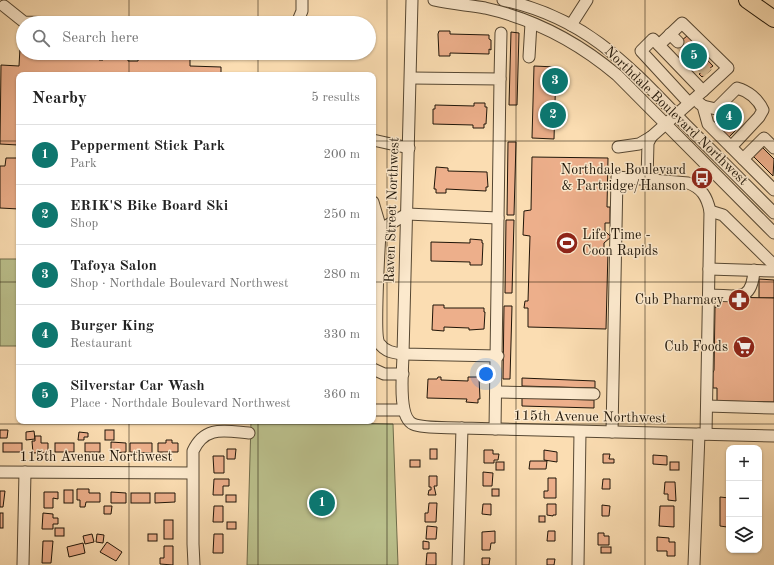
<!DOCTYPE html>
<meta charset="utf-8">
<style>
body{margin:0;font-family:"Old Standard TT",serif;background:#f2f2f2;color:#222}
.controls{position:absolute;right:12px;bottom:12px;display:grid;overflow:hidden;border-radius:8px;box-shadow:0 1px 3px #0004}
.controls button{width:36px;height:36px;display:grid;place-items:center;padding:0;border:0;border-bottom:1px solid #e0e0e0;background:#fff;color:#222;font:20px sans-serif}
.you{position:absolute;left:486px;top:374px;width:14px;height:14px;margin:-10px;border:3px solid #fff;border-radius:50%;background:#1a73e8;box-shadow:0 0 0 6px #1a73e833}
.badge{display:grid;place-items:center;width:26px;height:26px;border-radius:50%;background:#0f766e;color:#fff;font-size:13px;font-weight:700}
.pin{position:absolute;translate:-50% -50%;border:2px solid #fff;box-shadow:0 1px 4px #0006}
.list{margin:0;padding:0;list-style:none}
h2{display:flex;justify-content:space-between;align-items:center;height:52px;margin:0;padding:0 16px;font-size:17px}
h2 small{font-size:13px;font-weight:400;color:#767676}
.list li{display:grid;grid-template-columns:26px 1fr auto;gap:12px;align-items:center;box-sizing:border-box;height:60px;padding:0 16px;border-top:1px solid #e0e0e0}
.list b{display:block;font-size:15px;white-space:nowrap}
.list p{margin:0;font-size:13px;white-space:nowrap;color:#767676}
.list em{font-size:13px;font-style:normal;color:#767676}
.icon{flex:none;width:22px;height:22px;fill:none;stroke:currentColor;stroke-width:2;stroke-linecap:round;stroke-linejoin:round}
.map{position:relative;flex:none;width:774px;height:565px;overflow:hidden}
.search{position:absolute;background:#fff;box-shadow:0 1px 3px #0004;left:16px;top:16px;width:360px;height:44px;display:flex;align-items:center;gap:10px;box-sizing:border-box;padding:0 14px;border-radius:22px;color:#767676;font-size:15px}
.panel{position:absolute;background:#fff;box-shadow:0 1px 3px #0004;left:16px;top:72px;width:360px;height:352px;border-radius:8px}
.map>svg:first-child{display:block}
</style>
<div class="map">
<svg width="774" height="565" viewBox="0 0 774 565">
<rect width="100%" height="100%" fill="#fbddb2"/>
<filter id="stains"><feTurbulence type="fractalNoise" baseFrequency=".005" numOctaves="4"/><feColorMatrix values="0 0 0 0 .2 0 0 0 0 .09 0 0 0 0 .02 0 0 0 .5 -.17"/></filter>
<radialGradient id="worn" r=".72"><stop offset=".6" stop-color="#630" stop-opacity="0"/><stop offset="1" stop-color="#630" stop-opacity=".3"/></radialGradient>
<g fill="#bcc28e" stroke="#6e6c4b">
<rect x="0" y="259" width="19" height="87"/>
<path d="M251 421 393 424 398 565H247Z"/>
</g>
<g fill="#edaf8b" stroke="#1f1508">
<path d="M439 31H450V34L489 35V39L491 40V50L489 49V54L450 53V56H439L438 34Z"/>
<path d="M511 32 519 33 517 105H509Z"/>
<path d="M687 36 695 44 693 45 713 66 710 68 711 70 702 77 699 74 702 72 676 45Z"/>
<path d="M20 48H23V53H81V59H84V55H99V60H103V53H128V61H138L139 53H190V66L221 67V75H19V209L0 208V166H5L6 158H18V145L0 144 1 65 19 66Z"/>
<path d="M534 66 556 67 554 139 532 138Z"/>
<path d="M474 103H485V107H487L486 124H484V128H473V125L433 124V109H435V105L474 106Z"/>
<path d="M733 103 743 113 732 124 737 129 729 137 714 122Z"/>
<path d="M508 142H516L514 215H507Z"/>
<path d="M760 145 774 159 773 176 751 154Z"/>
<path d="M532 157 608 158 607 207H610V223H605V231L611 237 604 243V251H608L606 329 528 327V308H524L525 301H528L530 236 523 235 524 211 531 210Z"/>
<path d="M436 167 448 168V171L487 172 488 187H486V191L446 189V193H436V189H434Z"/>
<path d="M506 220H514L512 293H505Z"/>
<path d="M470 239 482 240V243H483L482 265H470V262L431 261V242L470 243Z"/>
<path d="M759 279 774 280V298H759Z"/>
<path d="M720 297 774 298V402L717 401V388H713V373L714 370 715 307 719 308Z"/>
<path d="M433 305H444V308H484V312H485L484 329 469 330V328L444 327V331L432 330Z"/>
<path d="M504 306H512L510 379H503Z"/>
<path d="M438 377H441V380L468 381V377H479L480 399H478V403L466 402 467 399 427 398 428 379H437Z"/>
<path d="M522 378 595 381V388L522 386Z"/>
<path d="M522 398 594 400V408L522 406Z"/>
<path d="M0 430H8L7 438H0Z"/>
<rect x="105" y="430" width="9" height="10"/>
<path d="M34 431 35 439 26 440V432Z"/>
<path d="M79 432 88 433V437H84V440H78Z"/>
<path d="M35 436H41V443H48V452L33 453 32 441H35Z"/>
<path d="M166 440H172V443H178V452H158V443H166Z"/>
<path d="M111 442 126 443V452L111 453Z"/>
<rect x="3" y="443" width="19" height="9"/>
<rect x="55" y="443" width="19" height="9"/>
<rect x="85" y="443" width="15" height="9"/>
<path d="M130 443H152V453L130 452Z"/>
<path d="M227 449H236L235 459H227Z"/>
<rect x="430" y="449" width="7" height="10"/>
<path d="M484 450H493V454H499L498 460H494V463H484Z"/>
<path d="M544 450 557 452V462L544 460Z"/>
<path d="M603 454H610L609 459H614V463H603Z"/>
<path d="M653 455 667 456V465L653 464Z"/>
<path d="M213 456H224V473H214Z"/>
<rect x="410" y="460" width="10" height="7"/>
<path d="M530 461H547L546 469H529Z"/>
<rect x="496" y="462" width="8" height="8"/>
<rect x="670" y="462" width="9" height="8"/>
<path d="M483 472 493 473 492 486H483Z"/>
<path d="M429 476H437V486H434L436 495H428L429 490H431V487H429Z"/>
<path d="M548 478H556V498H544V491H548Z"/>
<path d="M214 479H229V486H223V495H213Z"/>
<path d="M603 479H610V489H602Z"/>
<path d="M665 482H675L676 501 668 500V494H664Z"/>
<path d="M77 489H89V493H100V502H86L85 507H80V500H77Z"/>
<rect x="492" y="489" width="7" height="7"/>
<rect x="64" y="490" width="9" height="13"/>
<path d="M0 491H5L3 507H0Z"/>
<path d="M44 492H58V499L53 498V508H44Z"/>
<path d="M111 492 126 493V503H111Z"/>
<rect x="131" y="493" width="19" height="10"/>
<path d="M155 493H175V502L155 503Z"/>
<rect x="226" y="495" width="10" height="7"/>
<path d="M720 497 729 498V525L727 527 720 526Z"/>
<path d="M429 503H437L436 522H425V513H428Z"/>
<path d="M483 504H491V515L482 514Z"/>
<path d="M547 504H556V515H553V516L547 515Z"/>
<path d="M602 505 610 506 609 516H602Z"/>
<path d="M104 506H112L111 514H104Z"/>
<path d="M214 506H223V522H213Z"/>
<path d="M660 506H674V527L659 526Z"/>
<rect x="0" y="513" width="3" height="15"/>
<path d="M43 513 53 514V518H58V524H53V529H42Z"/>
<rect x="539" y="516" width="6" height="6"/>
<rect x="164" y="520" width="9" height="19"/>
<rect x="227" y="522" width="9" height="7"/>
<path d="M427 526 437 527 436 539H426Z"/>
<rect x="55" y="528" width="9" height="8"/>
<path d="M495 531V543H491L490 550H482V532Z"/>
<path d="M548 531H555V541H547Z"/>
<path d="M598 533H604V536H609V545H598Z"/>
<path d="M92 534 94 542 85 544 83 536Z"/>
<path d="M97 534 104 535 103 543 96 542Z"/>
<rect x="148" y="534" width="9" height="7"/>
<path d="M214 534H223V553H213Z"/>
<path d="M657 537 669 538V542H675V556H667V551H657Z"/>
<path d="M43 541H53L51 563H42Z"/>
<path d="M423 541 429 542V549H423Z"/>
<path d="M107 542 122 552 116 561 100 552Z"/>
<path d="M83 543 85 553 69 557 67 547Z"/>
<path d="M164 546H173V565L160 564V558H164Z"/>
<rect x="601" y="547" width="10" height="6"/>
<path d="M427 553H436V565H426Z"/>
<path d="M482 558H490L489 565H482Z"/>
<path d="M547 559H555L554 565H547Z"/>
</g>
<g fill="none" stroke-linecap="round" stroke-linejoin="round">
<path stroke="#dabf98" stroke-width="11" stroke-dasharray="11 5.5" stroke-linecap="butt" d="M678 42 708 73"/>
<g stroke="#564732" stroke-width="13">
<g id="minor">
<path d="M412 0 403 354C403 370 397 417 413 424 424 429 449 427 462 428L774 436"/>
<path d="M434 0C451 4 468 5 485 8 534 19 579 43 617 75L774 233"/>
<path d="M503 0C587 18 629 66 686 125 715 154 745 184 774 213"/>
<path d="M4 6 24 22 59 23"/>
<path d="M297 23 302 11V0"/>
<path d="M571 25 587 0"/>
<path d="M670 34 678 42"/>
<path d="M659 45 682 23 728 68 703 91"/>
<path d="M529 57 531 23"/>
<path d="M411 78 500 79 495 429"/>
<path d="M500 79 501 33"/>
<path d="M699 103 703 106 708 124 774 190"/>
<path d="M703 106 716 109 737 88C748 91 758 99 763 110L759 117 731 147"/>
<path d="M373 140 409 148"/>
<path d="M618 147 639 144 651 137 703 91 653 39 641 51 689 103"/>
<path d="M743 159 764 138 774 148"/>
<path d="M647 179 648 143 651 137"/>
<path d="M373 202 381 229"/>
<path d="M710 211 723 215 774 265"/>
<path d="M709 269 774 271"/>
<path d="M709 295C736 295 752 304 754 270"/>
<path d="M498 356 403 354C394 353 385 352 379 343 374 335 379 249 380 234L381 229 407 214 498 218"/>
<path d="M373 369 384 374H403"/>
<path d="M497 392 594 394"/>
<path d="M707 406 774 408"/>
<path d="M373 410H403"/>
<path d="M612 432 617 177 688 183C702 188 707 197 710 211L706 434"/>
<path d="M0 472 192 473"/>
<path d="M23 565 25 472"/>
<path d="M194 565 193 544V451C205 425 225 431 249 433"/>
<path d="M458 565 462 428"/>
<path d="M578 565 580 432"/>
<path d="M694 565 699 434"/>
</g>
</g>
<g stroke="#1f1508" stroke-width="18">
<path id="highway" d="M747 0 774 19"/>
</g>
<use href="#minor" stroke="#fce9cd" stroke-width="11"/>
<use href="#highway" stroke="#fbddb2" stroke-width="16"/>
</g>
<path fill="none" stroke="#1f1508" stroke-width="1" stroke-opacity="0.55" d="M129 0V23M258 0V23M387 0V565M516 0V565M645 0V565M129 53V75M258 53V75M0 141H19M373 141H774M0 282H19M373 282H774M129 421V565M258 421V565M0 424H774"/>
<defs>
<g id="bus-disc" transform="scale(1.15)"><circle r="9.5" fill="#8f2418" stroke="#fce9cd"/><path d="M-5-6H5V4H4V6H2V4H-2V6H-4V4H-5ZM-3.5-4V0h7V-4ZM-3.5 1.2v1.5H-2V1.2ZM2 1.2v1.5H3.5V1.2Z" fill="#fff"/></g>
<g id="stadium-disc" transform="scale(1.15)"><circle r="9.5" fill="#8f2418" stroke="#fce9cd"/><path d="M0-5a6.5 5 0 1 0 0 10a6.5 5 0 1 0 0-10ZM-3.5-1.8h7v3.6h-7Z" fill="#fff"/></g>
<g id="pharmacy-disc" transform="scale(1.15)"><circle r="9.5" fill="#8f2418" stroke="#fce9cd"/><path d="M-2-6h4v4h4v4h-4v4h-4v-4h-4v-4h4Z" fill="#fff"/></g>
<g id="supermarket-disc" transform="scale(1.15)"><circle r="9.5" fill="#8f2418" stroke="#fce9cd"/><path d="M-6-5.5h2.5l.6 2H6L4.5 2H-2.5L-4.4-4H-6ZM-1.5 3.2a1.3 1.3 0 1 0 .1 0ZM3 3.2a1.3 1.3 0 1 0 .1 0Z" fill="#fff"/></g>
</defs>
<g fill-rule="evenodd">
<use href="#bus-disc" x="702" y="178"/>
<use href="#stadium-disc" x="567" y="243"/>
<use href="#pharmacy-disc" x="739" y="300"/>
<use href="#supermarket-disc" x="744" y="347"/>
</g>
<g text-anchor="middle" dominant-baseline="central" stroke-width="3" stroke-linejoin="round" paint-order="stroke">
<g font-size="14" fill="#1f1508" stroke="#fce9cd">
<text transform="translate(676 116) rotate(44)">Northdale Boulevard Northwest</text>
<text transform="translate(392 210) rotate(-88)">Raven Street Northwest</text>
<text transform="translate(590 417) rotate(1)">115th Avenue Northwest</text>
<text x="96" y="457">115th Avenue Northwest</text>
</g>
<g font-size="14" fill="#1f1508" stroke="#fce9cd" text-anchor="end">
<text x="686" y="170">Northdale Boulevard<tspan x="686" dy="16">&amp; Partridge/Hanson</tspan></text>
<text x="582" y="235" text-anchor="start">Life Time -<tspan x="582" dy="16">Coon Rapids</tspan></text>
<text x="724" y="300">Cub Pharmacy</text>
<text x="728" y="347">Cub Foods</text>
</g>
</g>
<rect width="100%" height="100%" filter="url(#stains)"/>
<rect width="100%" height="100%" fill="url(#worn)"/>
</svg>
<div class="controls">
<button>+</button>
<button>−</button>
<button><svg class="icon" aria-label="layers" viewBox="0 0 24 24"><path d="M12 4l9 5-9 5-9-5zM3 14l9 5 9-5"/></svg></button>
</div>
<div class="you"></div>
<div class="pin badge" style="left:322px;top:503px">1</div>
<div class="pin badge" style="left:553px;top:115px">2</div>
<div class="pin badge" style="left:555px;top:81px">3</div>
<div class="pin badge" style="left:729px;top:117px">4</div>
<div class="pin badge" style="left:694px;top:56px">5</div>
<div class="search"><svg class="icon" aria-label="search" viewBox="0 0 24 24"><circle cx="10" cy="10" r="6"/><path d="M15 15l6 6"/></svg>Search here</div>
<section class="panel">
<h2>Nearby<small>5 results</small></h2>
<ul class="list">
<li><span class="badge">1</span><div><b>Pepperment Stick Park</b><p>Park</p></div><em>200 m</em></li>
<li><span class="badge">2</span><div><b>ERIK'S Bike Board Ski</b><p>Shop</p></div><em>250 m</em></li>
<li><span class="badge">3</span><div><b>Tafoya Salon</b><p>Shop · Northdale Boulevard Northwest</p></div><em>280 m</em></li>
<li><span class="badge">4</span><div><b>Burger King</b><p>Restaurant</p></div><em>330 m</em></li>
<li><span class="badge">5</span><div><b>Silverstar Car Wash</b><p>Place · Northdale Boulevard Northwest</p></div><em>360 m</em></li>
</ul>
</section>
</div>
